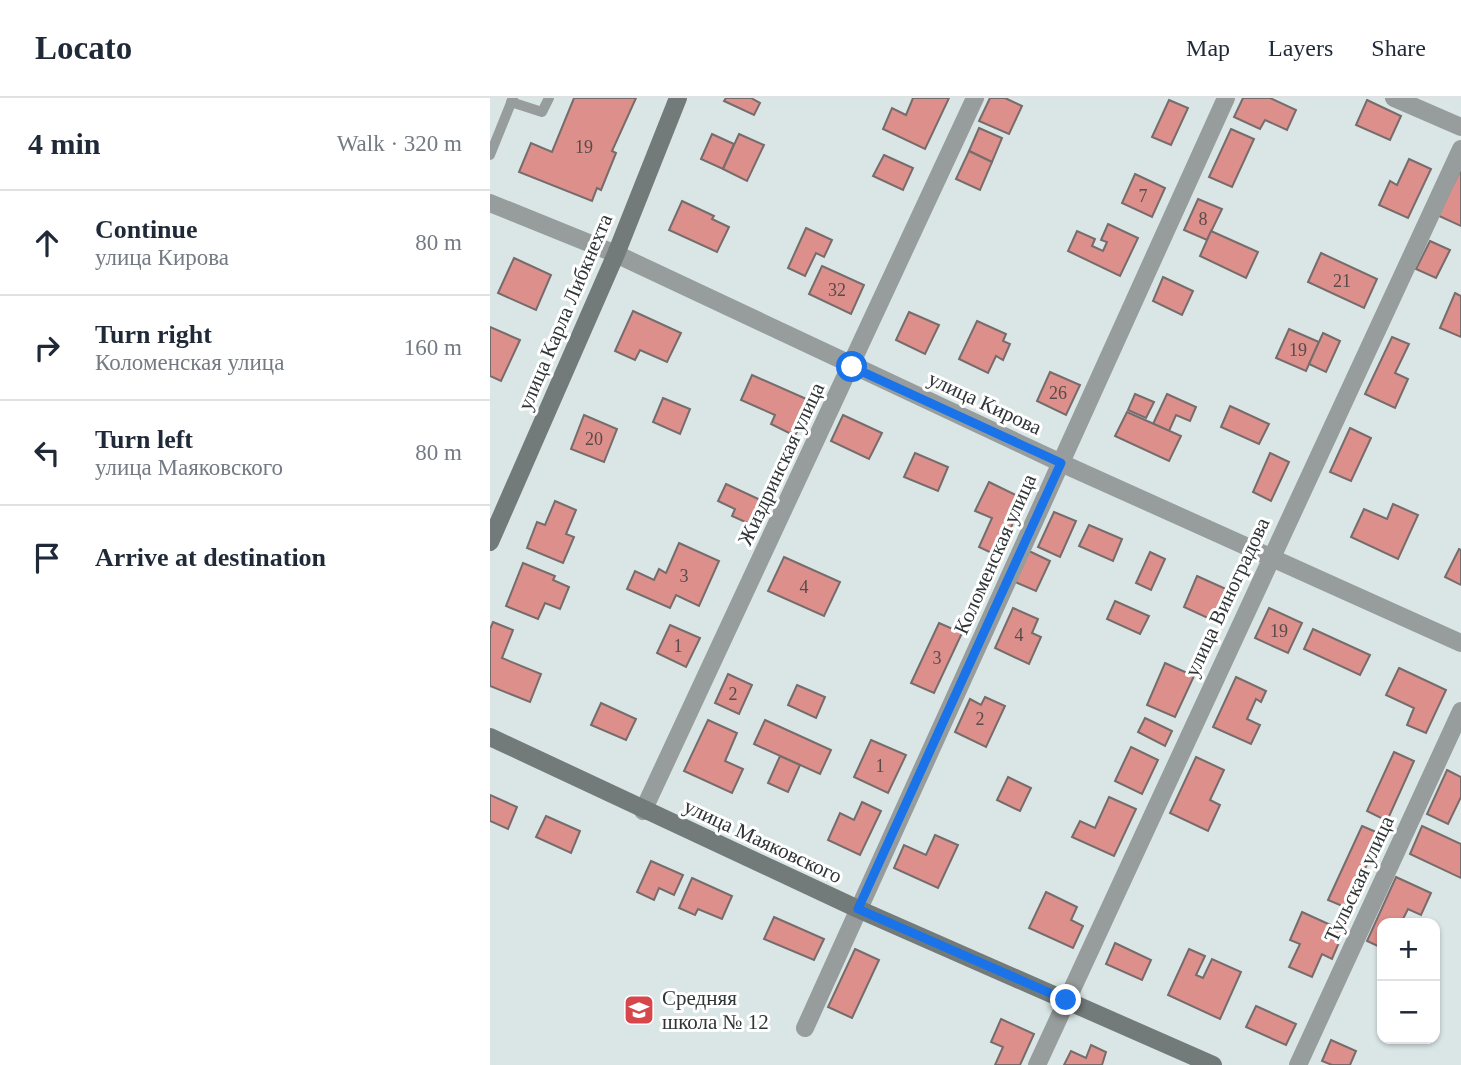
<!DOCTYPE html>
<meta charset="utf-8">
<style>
body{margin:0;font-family:Georgia,serif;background:#f6f6f7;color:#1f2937}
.controls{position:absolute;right:21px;bottom:21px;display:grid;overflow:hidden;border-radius:14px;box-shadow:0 2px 5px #0004}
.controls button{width:63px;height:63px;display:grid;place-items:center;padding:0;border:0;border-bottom:2px solid #e0e1e3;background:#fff;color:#1f2937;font:35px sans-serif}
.stop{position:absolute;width:21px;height:21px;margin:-16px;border:5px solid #1a73e8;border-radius:50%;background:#fff}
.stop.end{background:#1a73e8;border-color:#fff;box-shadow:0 2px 7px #0008}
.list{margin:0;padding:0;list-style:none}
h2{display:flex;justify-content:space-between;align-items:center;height:91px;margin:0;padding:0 28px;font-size:30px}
h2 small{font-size:23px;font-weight:400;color:#747a83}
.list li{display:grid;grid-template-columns:46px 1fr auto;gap:21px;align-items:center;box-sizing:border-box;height:105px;padding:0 28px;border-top:2px solid #e0e1e3}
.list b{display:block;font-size:26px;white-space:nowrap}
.list p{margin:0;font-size:23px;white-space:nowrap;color:#747a83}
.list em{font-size:23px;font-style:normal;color:#747a83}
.icon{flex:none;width:38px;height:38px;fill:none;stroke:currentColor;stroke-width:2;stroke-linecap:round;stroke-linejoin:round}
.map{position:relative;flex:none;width:971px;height:967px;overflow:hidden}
header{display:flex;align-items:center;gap:42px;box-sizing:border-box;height:98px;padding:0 35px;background:#fff;border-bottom:2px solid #e0e1e3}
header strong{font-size:33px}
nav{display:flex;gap:38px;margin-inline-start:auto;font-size:24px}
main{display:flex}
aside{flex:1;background:#fff}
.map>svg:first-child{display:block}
</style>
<header>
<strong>Locato</strong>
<nav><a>Map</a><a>Layers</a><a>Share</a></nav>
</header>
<main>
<aside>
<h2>4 min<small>Walk · 320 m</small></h2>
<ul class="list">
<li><svg class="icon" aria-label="ahead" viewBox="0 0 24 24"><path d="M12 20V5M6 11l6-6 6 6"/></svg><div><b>Continue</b><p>улица Кирова</p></div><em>80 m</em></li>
<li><svg class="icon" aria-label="right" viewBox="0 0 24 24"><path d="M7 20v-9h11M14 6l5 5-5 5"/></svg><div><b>Turn right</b><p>Коломенская улица</p></div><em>160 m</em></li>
<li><svg class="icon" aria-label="left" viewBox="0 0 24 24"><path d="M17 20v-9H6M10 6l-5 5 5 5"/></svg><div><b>Turn left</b><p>улица Маяковского</p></div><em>80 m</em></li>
<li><svg class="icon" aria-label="arrive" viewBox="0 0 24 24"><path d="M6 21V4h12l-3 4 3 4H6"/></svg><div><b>Arrive at destination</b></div></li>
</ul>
</aside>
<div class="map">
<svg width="971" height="967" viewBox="0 0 971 967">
<rect width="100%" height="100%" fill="#dae6e6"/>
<g fill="#dc8f8b" stroke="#766c6b" stroke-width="2">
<path d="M84 0H146L122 53 126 55 111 92 107 90 102 103 29 74 41 45 62 54Z"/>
<path d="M236 0H261L270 5 264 17 234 3Z"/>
<path d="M423 0H459L435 51 393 31 402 10 416 17Z"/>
<path d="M500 0H515L532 8 519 36 489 23Z"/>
<path d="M753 0H780L806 12 797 32 775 22 770 31 744 19Z"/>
<path d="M679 2 698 10 681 47 662 39Z"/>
<path d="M877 2 911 18 900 42 866 27Z"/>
<path d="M489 30 512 40 502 64 479 53Z"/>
<path d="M741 31 764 41 742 89 719 79Z"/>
<path d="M222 36 244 46 233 71 211 61Z"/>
<path d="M249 36 274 47 257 83 233 71Z"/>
<path d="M479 53 502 64 490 92 466 81Z"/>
<path d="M394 57 423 70 413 92 383 78Z"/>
<path d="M919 61 941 71 918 120 889 107 900 83 907 87Z"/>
<path d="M971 71V128L947 117Z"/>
<path d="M645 76 675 90 662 119 632 105Z"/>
<path d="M708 101 732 111 717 142 694 132Z"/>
<path d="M192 103 224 118 222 121 239 129 227 154 179 132Z"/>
<path d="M618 126 648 140 630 178 578 153 587 133 605 141 602 148 613 153 617 144 611 142Z"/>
<path d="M316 130 342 142 334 159 326 155 315 178 298 170Z"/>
<path d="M721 133 768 154 756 180 710 158Z"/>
<path d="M940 143 960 152 946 180 926 171Z"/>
<path d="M831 155 887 181 874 210 818 184Z"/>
<path d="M24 160 61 177 46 212 8 195Z"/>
<path d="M332 168 374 187 361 216 319 196Z"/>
<path d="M673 179 703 193 692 217 663 203Z"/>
<path d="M965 195 971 198V239L950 230Z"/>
<path d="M143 213 191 235 177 264 150 252 145 262 125 253Z"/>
<path d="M419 214 449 227 435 256 406 242Z"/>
<path d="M487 223 516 236 513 243 520 246 513 262 506 258 498 275 469 261Z"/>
<path d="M0 229 30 242 11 283 0 278Z"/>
<path d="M799 231 829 244 816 273 786 260Z"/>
<path d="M833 235 850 243 836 274 819 266Z"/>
<path d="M902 239 919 246 905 275 918 281 905 310 875 296Z"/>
<path d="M560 274 590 287 576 317 547 303Z"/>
<path d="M262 277 321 303 305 338 281 326 285 317 251 302Z"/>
<path d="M645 296 664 304 656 320 638 312Z"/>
<path d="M677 296 706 309 700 323 686 317 679 333 663 326Z"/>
<path d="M173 300 200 311 190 336 163 324Z"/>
<path d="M740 308 779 326 769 346 731 329Z"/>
<path d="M637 314 691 338 679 363 625 338Z"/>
<path d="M94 317 127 331 114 364 81 351Z"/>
<path d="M353 317 392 335 379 361 341 343Z"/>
<path d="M860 330 881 340 861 383 840 374Z"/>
<path d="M425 355 458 369 448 393 414 379Z"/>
<path d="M780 355 799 364 781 403 763 394Z"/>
<path d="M499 384 534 401 508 458 489 449 502 420 485 413Z"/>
<path d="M236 386 275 404 264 428 242 418 245 411 228 403Z"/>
<path d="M65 403 86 412 76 436 84 439 73 465 37 450 47 424 55 427Z"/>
<path d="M903 406 928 417 908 461 861 439 874 411 897 421Z"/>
<path d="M564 414 586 423 570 459 548 449Z"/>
<path d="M599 427 632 441 623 463 589 448Z"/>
<path d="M189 445 229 463 209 508 186 497 180 510 137 491 145 473 164 482 169 471 176 475Z"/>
<path d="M969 451 971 452V487L955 479Z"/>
<path d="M539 453 560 463 546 493 525 484Z"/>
<path d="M660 454 675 461 661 492 646 485Z"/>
<path d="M294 459 350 484 334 518 278 493Z"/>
<path d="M33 465 65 478 63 482 79 489 70 511 55 505 48 521 16 508Z"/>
<path d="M707 478 747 496 733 527 694 509Z"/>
<path d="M625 503 659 518 650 536 617 521Z"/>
<path d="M523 510 548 521 542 535 551 539 539 566 505 550Z"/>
<path d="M779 510 812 525 798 555 765 540Z"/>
<path d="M3 524 23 532 12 560 51 576 40 604 0 588V531Z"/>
<path d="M449 525 472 535 444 595 421 585Z"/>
<path d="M180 527 210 540 196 569 167 555Z"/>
<path d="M823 531 880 557 870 577 814 551Z"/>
<path d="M675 565 704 578 685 619 657 607Z"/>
<path d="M909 570 956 592 936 635 917 627 924 610 896 597Z"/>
<path d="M238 576 262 587 249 616 225 605Z"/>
<path d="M746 579 776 593 771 604 766 601 757 621 770 627 761 646 723 629Z"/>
<path d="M307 587 335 599 326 620 298 607Z"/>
<path d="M495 599 515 608 496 649 465 634 480 601 491 607Z"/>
<path d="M111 605 146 621 136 642 101 627Z"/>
<path d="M655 620 682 633 675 648 648 634Z"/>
<path d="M218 622 247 635 235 663 253 671 242 695 194 673Z"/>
<path d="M275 622 341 652 330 676 264 646Z"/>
<path d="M381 642 416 657 398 695 364 679Z"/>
<path d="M641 649 668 662 652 696 625 683Z"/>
<path d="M904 654 924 663 897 723 877 713Z"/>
<path d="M290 658 310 667 298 694 278 685Z"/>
<path d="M706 659 734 672 720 702 730 707 718 733 680 715Z"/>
<path d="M957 672 971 679V699L958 726 937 716Z"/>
<path d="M518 679 541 690 530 713 507 702Z"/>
<path d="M0 697 27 709 18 731 0 723Z"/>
<path d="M619 699 646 711 624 758 582 739 590 723 605 730Z"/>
<path d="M372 704 391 713 370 757 338 742 350 715 364 722Z"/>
<path d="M56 718 90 733 81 755 46 739Z"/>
<path d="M872 728 891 736 857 810 838 802Z"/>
<path d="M932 728 971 746V780L920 756Z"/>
<path d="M445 737 468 747 448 790 404 770 414 747 436 757Z"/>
<path d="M161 763 193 777 184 797 169 790 164 802 147 794Z"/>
<path d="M906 779 941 795 931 817 918 811 911 825H892V850L877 843Z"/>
<path d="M202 780 242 798 232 821 208 811 205 817 189 810Z"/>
<path d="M556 794 587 809 581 822 593 828 583 850 539 830Z"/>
<path d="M812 814 854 833 842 861 832 856 822 879 799 869 810 846 800 842Z"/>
<path d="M284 819 334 841 324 862 274 841Z"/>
<path d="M625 845 661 862 652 882 616 866Z"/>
<path d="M365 851 389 862 362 920 338 909Z"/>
<path d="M699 851 715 858 706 877 713 880 722 861 751 874 730 921 678 897Z"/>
<path d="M766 908 806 926 796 947 756 929Z"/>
<path d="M511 921 544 936 530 967H505L513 949 501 944Z"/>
<path d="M841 942 866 953 860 967H842L832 963Z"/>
<path d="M601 947 616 954 612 967H574L581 953 596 960Z"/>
</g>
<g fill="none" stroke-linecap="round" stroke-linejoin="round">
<g stroke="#979c9c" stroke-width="10">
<path d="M21 4 52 14 59 0"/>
<path d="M0 57 23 0"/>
</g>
<g stroke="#979c9c" stroke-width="18">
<path d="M904 0 971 29"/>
<path d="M0 105 126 156 571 365 971 545"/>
<path d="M153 713 485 0"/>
<path d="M315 930 736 0"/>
<path d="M547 967 971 51"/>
<path d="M808 967 971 613"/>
</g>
<g stroke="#737a7a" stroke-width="18">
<path d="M0 444 126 156 188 0"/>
<path d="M0 639 368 811 723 967"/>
</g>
</g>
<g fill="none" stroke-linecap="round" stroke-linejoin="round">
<path stroke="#1a73e8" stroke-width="9" d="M362 269 571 365 368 811 576 902"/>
</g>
<defs>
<g id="school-square" transform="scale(1.575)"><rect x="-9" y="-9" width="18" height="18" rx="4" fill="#d6464b" stroke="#fff"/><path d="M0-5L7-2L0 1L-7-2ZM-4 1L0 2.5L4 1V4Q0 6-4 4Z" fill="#fff"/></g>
</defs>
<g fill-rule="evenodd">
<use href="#school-square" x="149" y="912"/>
</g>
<g text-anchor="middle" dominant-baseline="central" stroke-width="6" stroke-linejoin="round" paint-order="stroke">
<g font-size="18" fill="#5a4b4a">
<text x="94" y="49">19</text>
<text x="653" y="98">7</text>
<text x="713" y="121">8</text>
<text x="852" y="183">21</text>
<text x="347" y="192">32</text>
<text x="808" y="252">19</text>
<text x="568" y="295">26</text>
<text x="104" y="341">20</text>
<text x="194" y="478">3</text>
<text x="314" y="489">4</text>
<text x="789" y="533">19</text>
<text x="529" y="537">4</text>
<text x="188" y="548">1</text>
<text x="447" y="560">3</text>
<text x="243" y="596">2</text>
<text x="490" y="621">2</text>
<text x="390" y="668">1</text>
</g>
<g font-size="21" fill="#2f3434" stroke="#fff">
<text transform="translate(75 214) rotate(-67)">улица Карла Либкнехта</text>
<text transform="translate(495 305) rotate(25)">улица Кирова</text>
<text transform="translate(291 366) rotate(-65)">Жиздринская улица</text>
<text transform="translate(505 456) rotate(-66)">Коломенская улица</text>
<text transform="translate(737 499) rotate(-65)">улица Виноградова</text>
<text transform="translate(273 743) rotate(25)">улица Маяковского</text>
<text transform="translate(869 781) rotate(-65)">Тульская улица</text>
</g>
<g font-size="21" fill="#2f3434" stroke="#fff" text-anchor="start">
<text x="172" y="900">Средняя<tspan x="172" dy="24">школа № 12</tspan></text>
</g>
</g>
</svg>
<div class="controls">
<button>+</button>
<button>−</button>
</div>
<div class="stop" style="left:362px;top:269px"></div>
<div class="stop end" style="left:576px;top:902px"></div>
</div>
</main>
